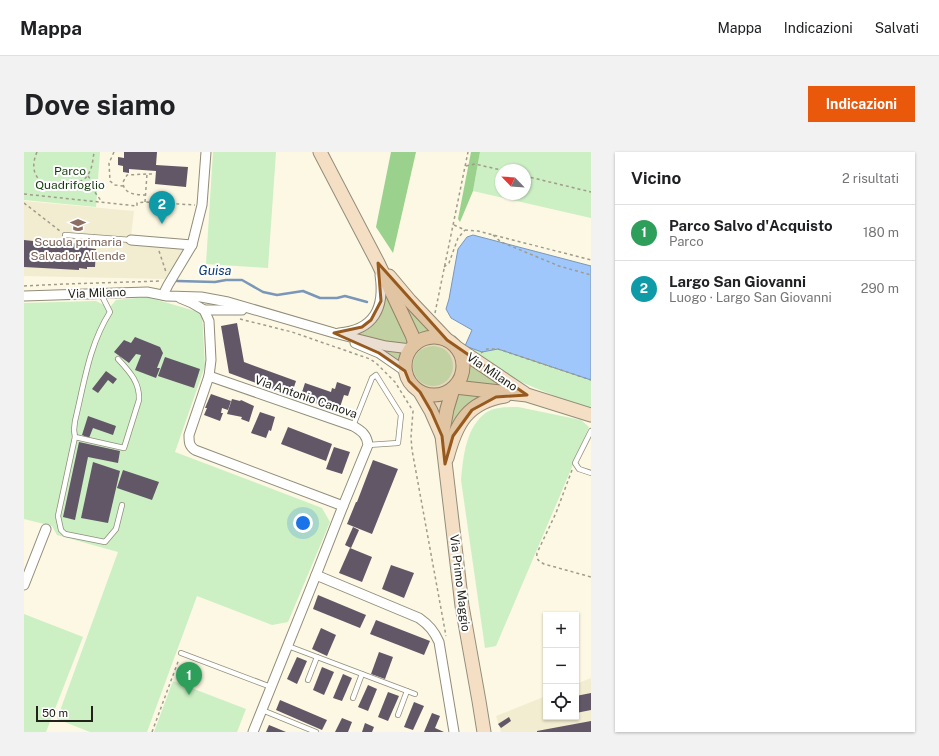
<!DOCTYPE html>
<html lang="it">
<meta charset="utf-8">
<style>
body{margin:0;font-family:"Public Sans",sans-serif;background:#f2f2f2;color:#202124}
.controls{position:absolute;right:12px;bottom:12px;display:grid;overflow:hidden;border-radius:0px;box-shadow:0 1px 3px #0004}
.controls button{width:36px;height:36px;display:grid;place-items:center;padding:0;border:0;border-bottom:1px solid #e0e0e0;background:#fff;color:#202124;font:20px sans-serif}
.compass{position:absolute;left:471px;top:12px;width:36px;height:36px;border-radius:50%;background:#fff;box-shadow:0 1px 3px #0004;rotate:295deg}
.scale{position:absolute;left:12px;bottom:10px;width:57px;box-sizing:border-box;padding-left:4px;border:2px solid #23221a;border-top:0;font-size:11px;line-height:14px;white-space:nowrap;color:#23221a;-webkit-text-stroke:3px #fff;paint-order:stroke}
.you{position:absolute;left:279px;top:371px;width:14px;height:14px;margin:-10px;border:3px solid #fff;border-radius:50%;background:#1a73e8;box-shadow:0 0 0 6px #1a73e833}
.badge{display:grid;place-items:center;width:26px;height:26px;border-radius:50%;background:#ea580c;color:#fff;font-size:13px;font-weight:700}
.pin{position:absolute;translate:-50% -33px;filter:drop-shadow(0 1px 2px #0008)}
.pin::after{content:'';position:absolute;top:21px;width:14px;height:12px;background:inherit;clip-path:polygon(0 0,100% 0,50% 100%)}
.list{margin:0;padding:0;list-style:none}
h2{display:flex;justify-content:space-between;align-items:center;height:52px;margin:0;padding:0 16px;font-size:17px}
h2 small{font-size:13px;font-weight:400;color:#757577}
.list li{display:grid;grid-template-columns:26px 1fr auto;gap:12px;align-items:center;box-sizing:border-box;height:56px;padding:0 16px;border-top:1px solid #e0e0e0}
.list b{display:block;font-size:15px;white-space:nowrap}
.list p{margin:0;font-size:13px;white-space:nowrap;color:#757577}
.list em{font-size:13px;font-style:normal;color:#757577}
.icon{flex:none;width:22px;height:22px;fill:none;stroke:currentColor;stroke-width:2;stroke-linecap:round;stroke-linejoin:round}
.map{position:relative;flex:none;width:567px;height:580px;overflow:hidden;border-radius:0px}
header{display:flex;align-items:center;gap:24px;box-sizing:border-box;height:56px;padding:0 20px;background:#fff;border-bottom:1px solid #e0e0e0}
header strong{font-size:19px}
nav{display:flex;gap:22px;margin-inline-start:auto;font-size:14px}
.intro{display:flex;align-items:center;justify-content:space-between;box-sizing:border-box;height:96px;padding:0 24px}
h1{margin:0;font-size:28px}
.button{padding:10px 18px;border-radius:0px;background:#ea580c;color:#fff;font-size:14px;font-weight:700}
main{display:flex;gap:24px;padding:0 24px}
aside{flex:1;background:#fff;border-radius:0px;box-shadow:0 1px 3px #0004}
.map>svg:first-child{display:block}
</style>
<header>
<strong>Mappa</strong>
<nav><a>Mappa</a><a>Indicazioni</a><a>Salvati</a></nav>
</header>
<div class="intro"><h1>Dove siamo</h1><a class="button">Indicazioni</a></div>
<main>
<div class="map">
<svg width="567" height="580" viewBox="0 0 567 580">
<rect width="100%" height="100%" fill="#fcf8e3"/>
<g fill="#f2ecd0">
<path d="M0 49 110 59 106 92 160 97 141 127 0 124Z"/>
<path d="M567 526V580H477L472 564 522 544V565H552V532Z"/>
</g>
<g fill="#ccefc4" fill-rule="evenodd">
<path d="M0 0H76L72 55 0 48Z"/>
<path d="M189 0H252L244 116 182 112Z"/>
<path d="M456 0H567V66L449 39ZM477 18H501V42H477Z"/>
<path d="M371 140 408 181 392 186Z"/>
<path d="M363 144 383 187V190L381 192 362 190 335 182V180C348 171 360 163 360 145Z"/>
<path d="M123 145 178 161 181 214 151 300 298 356 306 370 264 470 248 473 173 444 123 580H66L33 567 94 400 33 383 28 374 0 367V151L72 149 84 155 87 154 92 148Z"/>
<path d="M346 193 379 201 377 212Z"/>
<circle cx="409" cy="214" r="20"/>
<path d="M441 194 458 200 474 197 567 228V257L533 245 490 227Z"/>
<path d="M440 206 485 234H436C442 224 444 216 440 206Z"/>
<path d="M439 242H463L429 277 422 279 432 243Z"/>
<path d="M494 255 557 268 565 275 472 494 461 496 437 328C439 305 442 274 463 260 472 255 484 255 494 255Z"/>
<path d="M0 462 59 485 22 580H0Z"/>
<path d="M149 529 222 557 213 580H130Z"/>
</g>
<g fill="#99d18d">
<path d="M367 0H392L369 101 352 75Z"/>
<path d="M447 0H456L449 39 436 70 434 67Z"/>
</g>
<path fill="#9fc7fc" stroke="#7a96b8" d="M449 83 567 114V228L474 197 458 200 441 194 448 178 427 166 422 157 425 147 434 97 443 85Z"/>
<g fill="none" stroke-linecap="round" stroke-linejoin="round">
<path stroke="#7a96b8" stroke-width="2.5" d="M153 129 191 130 202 128H218L239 140 253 143 279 139 296 146H313L321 144 343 150"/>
</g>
<g fill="#615767">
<path d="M100 0H133L132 13 164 15 162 35 131 32 132 19 105 17V21L99 20V14L94 13V5L100 6Z"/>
<path d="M0 88 9 89V91H15V89L41 91V93L47 94V91L65 93 64 96 72 97 71 115H63V117L55 116V118L0 115Z"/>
<path d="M213 171 220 210 272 229 267 244 205 221 197 174Z"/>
<path d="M111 185 136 195 139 201 133 216H136L132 226 111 218 117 203 112 202 105 211 90 200 100 188 107 191Z"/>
<path d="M141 205 176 217 170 236 134 224Z"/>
<path d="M82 219 93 227 89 232 84 228 74 241 68 237Z"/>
<path d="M313 230 327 235 324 244 320 243 316 255 304 251 303 255 276 246 281 231 307 240 308 236 311 237Z"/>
<path d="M187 242 207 249 204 258 198 256 197 261H199L196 269 180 263 183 256H181Z"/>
<path d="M208 247 216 249 217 248 230 254 225 270 217 267 218 265 203 262Z"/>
<path d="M236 260 251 265 247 279 245 278 242 286 227 281Z"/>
<path d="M64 264 92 274 89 283 69 276 65 286 58 283Z"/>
<path d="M264 275 308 292 302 309 257 292Z"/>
<path d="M55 290 96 299 94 311 64 305 51 368 39 365Z"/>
<path d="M310 295 326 300 318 322 302 317Z"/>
<path d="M349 308 374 317 348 382 323 372 332 350H333Z"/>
<path d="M69 310 96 319 84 371 57 366Z"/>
<path d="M99 318 135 330 128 348 93 336Z"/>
<path d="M329 375 335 378 327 396 321 393Z"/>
<path d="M326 396 348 405 338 430 315 421Z"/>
<path d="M367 413 390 421 380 446 358 437Z"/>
<path d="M294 443 342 463 336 476 289 457Z"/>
<path d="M352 468 406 489 400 503 346 482Z"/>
<path d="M297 476 312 483 303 504 288 497Z"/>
<path d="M355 500 369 505 361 527 347 522Z"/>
<path d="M273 505 283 509 273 532 263 527Z"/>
<path d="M298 515 310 520 300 543 289 538Z"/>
<path d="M319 522 328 526 318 549 309 546Z"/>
<path d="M344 533 353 537 344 559 334 555Z"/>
<path d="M364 540 375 544 364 569 354 565Z"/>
<path d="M567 541V558L552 561V544Z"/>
<path d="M256 548 303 568 298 578 252 558Z"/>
<path d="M390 550 400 554 389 578 380 575Z"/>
<path d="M408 561 416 564 411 576 420 580H400Z"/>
<path d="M485 565 487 569 477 576 474 572Z"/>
<path d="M318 566 328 570 324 580H311Z"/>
<path d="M567 569V580H513V579Z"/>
<path d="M341 571 350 575 348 580H338Z"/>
<path d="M245 573 262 580H242Z"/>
</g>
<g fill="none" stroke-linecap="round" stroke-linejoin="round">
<g stroke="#918d7a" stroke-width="6">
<g id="lane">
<path d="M41 83 107 88"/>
<path d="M77 142 86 160C65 193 60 232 51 269L50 278 51 285 34 364 37 378 41 382 81 390 92 377 98 353"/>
<path d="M329 274 348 226 352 223 377 263 374 291 344 293"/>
<path d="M567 279 551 311 555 317 567 321"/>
<path d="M51 285 100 296 115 248C116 230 105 219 94 207"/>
<path d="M264 494 391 542"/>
<path d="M157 501 247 535"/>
<path d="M284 528 293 505"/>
<path d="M329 546 338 522"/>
<path d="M238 558 292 580"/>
<path d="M374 563 383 539"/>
</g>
</g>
<g stroke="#918d7a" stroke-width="11">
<g id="street">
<path d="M107 88 168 93"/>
<path d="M139 143 144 133 168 93 178 53 182 0"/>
<path d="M0 144 123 140 143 144 177 145 204 150 310 181 362 194 387 197"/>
<path d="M156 146 168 151 180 158H218"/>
<path d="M180 158 185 169 187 208 185 224 165 283C165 290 165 294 171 298L319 354 292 423 229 580"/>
<path d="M315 181C350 178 361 156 356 123"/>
<path d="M331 191 355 201 381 219"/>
<path d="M185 224 329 274C338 279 343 283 344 293L319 354"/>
<path d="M292 423 395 466C405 473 410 479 415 490L430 580"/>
<path d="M0 433 22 377"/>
</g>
</g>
<g stroke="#918d7a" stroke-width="15">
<g id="secondary">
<path d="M296 0 354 111 388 183 391 192"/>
<path d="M365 124 386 149 423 188"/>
<circle cx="410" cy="214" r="29"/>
<path d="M433 196 500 241"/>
<path d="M431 235 503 243 567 263"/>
<path d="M396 240 407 259 418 284 438 454 455 549 460 580"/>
<path d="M418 284 423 257 429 237"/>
<path d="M423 306C432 272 443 250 481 244"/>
</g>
</g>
<g stroke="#9f9c8c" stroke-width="1.5" stroke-dasharray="3 3" stroke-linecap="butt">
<path d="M13 0C0 30 29 41 53 31 56 29 61 28 63 24 68 18 69 8 70 0"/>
<path d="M90 0 85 11 86 29 91 33 99 34"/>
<path d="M442 14 451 12 477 18"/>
<path d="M64 24 67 28 70 39 78 50"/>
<path d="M501 24 567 40"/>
<path d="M0 42 113 54V51L121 50 171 53"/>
<path d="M122 43C112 43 99 42 99 30L103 23 123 22"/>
<path d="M121 50 123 22H130"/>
<path d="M0 51 36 79"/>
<path d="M430 73 441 78 454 79 567 108"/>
<path d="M469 83 477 90 535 114 567 123"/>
<path d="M135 99 142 120"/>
<path d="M420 115 425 111 434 86 441 78"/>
<path d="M0 134 41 132 138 129"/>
<path d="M411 161 444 0"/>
<path d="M216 167 268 180 346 207 352 211 371 230 389 259 387 285 388 298 422 484"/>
<path d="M457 201 463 197H474L567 228"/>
<path d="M548 318 532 361 513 401C512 408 515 409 520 412L567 425"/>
<path d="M128 580 155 507"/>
</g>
<use href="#lane" stroke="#fff" stroke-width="4.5"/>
<use href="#street" stroke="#fff" stroke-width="9"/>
<use href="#secondary" stroke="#f4dfc4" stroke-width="13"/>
</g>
<path fill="#975a1e" fill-opacity="0.2" stroke="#975a1e" stroke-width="3" stroke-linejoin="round" d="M354 111 423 188 503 243 472 245 448 258 429 284 421 312 418 284 407 259 396 240 385 229 381 219 355 201 310 181 338 175 347 168 357 149Z"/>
<defs>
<g id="school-bare" transform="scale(1.2)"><path d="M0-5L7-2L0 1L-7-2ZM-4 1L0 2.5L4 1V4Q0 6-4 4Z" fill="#8d6e63" stroke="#fff" stroke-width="2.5" paint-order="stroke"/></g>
</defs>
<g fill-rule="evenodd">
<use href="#school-bare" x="54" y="73"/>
</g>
<g text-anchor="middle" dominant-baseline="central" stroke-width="4" stroke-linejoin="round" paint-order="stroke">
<g font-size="12" fill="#173c0f" stroke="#fff">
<text x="46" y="19">Parco<tspan x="46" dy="14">Quadrifoglio</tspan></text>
</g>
<g font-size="12" fill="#785e54" stroke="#fff">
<text x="54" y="90">Scuola primaria<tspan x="54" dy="14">Salvador Allende</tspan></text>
</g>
<g font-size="12" fill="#23221a" stroke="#fff">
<text transform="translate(73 141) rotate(-2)">Via Milano</text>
<text transform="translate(468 220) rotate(34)">Via Milano</text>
<text transform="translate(282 245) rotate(19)">Via Antonio Canova</text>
<text transform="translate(436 431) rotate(83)">Via Primo Maggio</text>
</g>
<g font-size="13" font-style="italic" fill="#0b3c76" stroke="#fff">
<text x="191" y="118">Guisa</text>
</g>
</g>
</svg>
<div class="controls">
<button>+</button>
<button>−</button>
<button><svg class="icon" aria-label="locate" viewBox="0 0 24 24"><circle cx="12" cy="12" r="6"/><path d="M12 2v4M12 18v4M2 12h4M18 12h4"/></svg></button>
</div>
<svg class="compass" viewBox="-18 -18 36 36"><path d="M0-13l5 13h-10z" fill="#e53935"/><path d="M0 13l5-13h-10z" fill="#757577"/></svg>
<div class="scale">50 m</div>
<div class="you"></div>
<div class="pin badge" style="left:165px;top:543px;background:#2e9e5b">1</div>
<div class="pin badge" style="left:138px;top:72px;background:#0f9aa8">2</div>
</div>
<aside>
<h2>Vicino<small>2 risultati</small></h2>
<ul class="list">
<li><span class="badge" style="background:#2e9e5b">1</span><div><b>Parco Salvo d'Acquisto</b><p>Parco</p></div><em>180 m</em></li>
<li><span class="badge" style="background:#0f9aa8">2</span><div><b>Largo San Giovanni</b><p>Luogo · Largo San Giovanni</p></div><em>290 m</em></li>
</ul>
</aside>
</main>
